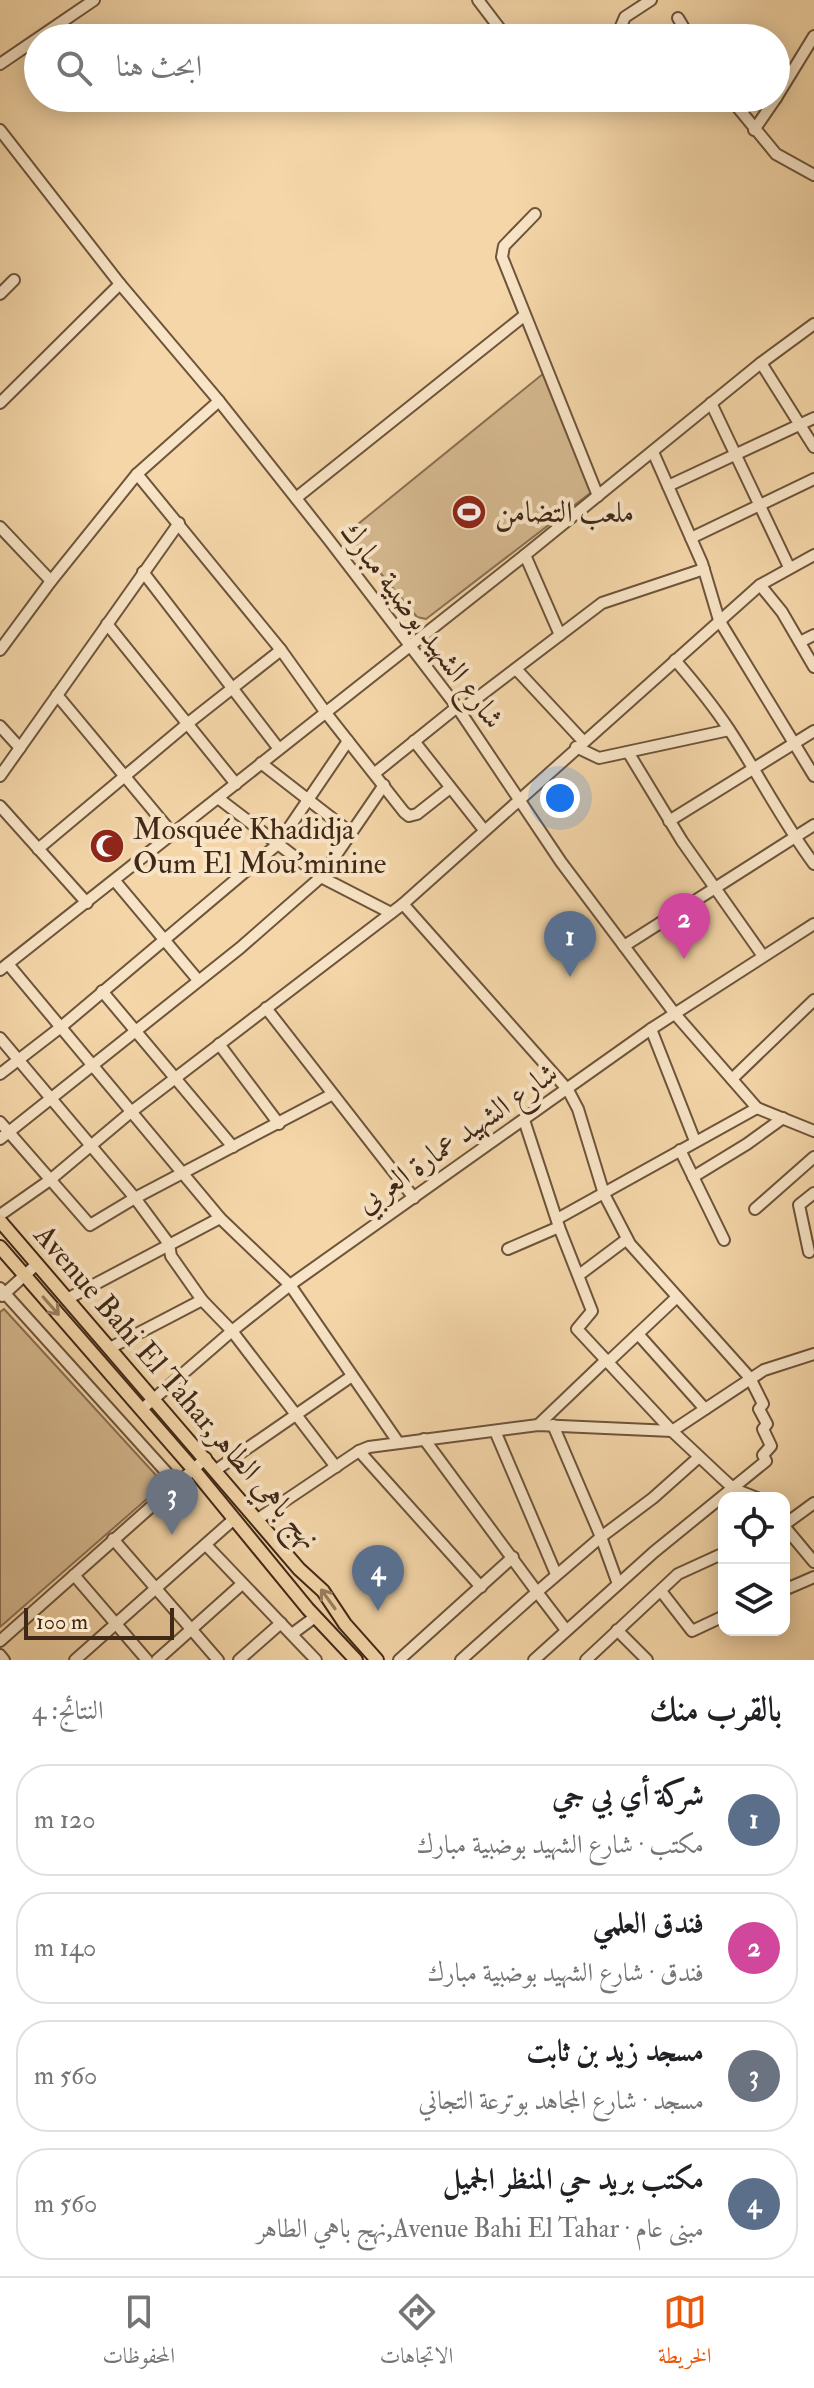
<!DOCTYPE html>
<html lang="ar">
<meta charset="utf-8">
<style>
body{margin:0;font-family:"IM FELL Double Pica",Amiri,serif;background:#f6f6f6;color:#202124;direction:rtl}
.controls{position:absolute;right:24px;bottom:24px;display:grid;overflow:hidden;border-radius:16px;box-shadow:0 4px 20px #0003}
.controls button{width:72px;height:72px;display:grid;place-items:center;padding:0;border:0;border-bottom:2px solid #e0e0e0;background:#fff;color:#202124;font:40px sans-serif}
.scale{position:absolute;left:24px;bottom:20px;width:150px;box-sizing:border-box;padding-left:8px;border:4px solid #402817;border-top:0;font-size:22px;line-height:28px;white-space:nowrap;color:#402817;-webkit-text-stroke:6px #f8e4c6;paint-order:stroke}
.you{position:absolute;left:560px;top:798px;width:28px;height:28px;margin:-20px;border:6px solid #fff;border-radius:50%;background:#1a73e8;box-shadow:0 0 0 12px #1a73e833}
.badge{display:grid;place-items:center;width:52px;height:52px;border-radius:50%;background:#ea580c;color:#fff;font-size:26px;font-weight:700}
.pin{position:absolute;translate:-50% -66px;filter:drop-shadow(0 2px 4px #0008)}
.pin::after{content:'';position:absolute;top:42px;width:28px;height:24px;background:inherit;clip-path:polygon(0 0,100% 0,50% 100%)}
.list{margin:0;padding:0;list-style:none}
h2{display:flex;justify-content:space-between;align-items:center;height:104px;margin:0;padding:0 32px;font-size:34px}
h2 small{font-size:26px;font-weight:400;color:#757577}
.list li{display:grid;grid-template-columns:52px 1fr auto;gap:24px;align-items:center;box-sizing:border-box;height:112px;margin:0 16px 16px;padding:0 16px;border:2px solid #e0e0e0;border-radius:32px}
.list b{display:block;font-size:30px;white-space:nowrap}
.list p{margin:0;font-size:26px;white-space:nowrap;color:#757577}
.list em{font-size:26px;font-style:normal;color:#757577}
.icon{flex:none;width:44px;height:44px;fill:none;stroke:currentColor;stroke-width:2;stroke-linecap:round;stroke-linejoin:round}
.map{position:relative;flex:none;width:814px;height:1660px;overflow:hidden;direction:ltr}
.search{position:absolute;background:#fff;box-shadow:0 4px 20px #0003;left:24px;right:24px;top:24px;height:88px;display:flex;align-items:center;gap:20px;box-sizing:border-box;padding:0 28px;border-radius:44px;color:#757577;font-size:30px}
.sheet{height:616px;background:#fff}
nav{display:flex;justify-content:space-around;align-items:center;box-sizing:border-box;height:112px;border-top:2px solid #e0e0e0;background:#fff;font-size:22px;color:#757577}
nav a{display:grid;justify-items:center;gap:4px}
nav .on{color:#ea580c}
.map>svg:first-child{display:block}
</style>
<div class="map">
<svg width="814" height="1660" viewBox="0 0 814 1660">
<rect width="100%" height="100%" fill="#f4d6a8"/>
<filter id="stains"><feTurbulence type="fractalNoise" baseFrequency=".0025" numOctaves="4"/><feColorMatrix values="0 0 0 0 .2 0 0 0 0 .09 0 0 0 0 .02 0 0 0 .5 -.17"/></filter>
<radialGradient id="worn" r=".72"><stop offset=".6" stop-color="#630" stop-opacity="0"/><stop offset="1" stop-color="#630" stop-opacity=".3"/></radialGradient>
<g fill="#d5b88f" stroke="#8a7053" stroke-width="2">
<path d="M544 373 593 491 426 619 417 617 347 533Z"/>
<path d="M4 1309 164 1484 0 1627V1312Z"/>
</g>
<g fill="none" stroke-linecap="round" stroke-linejoin="round">
<g stroke="#6d543b" stroke-width="14">
<g id="minor">
<path d="M478 0 507 38"/>
<path d="M678 18 690 38"/>
<path d="M616 38 625 17 651 0"/>
<path d="M0 64 94 0"/>
<path d="M730 98 776 154 814 175"/>
<path d="M776 98 814 36"/>
<path d="M0 130 120 284 219 401 329 540 457 707 561 862 675 1014 757 1108 814 1131"/>
<path d="M754 130 776 98"/>
<path d="M535 214 504 246 502 257 598 496"/>
<path d="M0 294 14 280"/>
<path d="M761 363 814 447"/>
<path d="M0 403 120 284"/>
<path d="M711 403 789 567"/>
<path d="M653 452 702 563 719 620 814 776"/>
<path d="M137 474 281 650 326 713 404 812 409 816 417 814 450 788"/>
<path d="M668 486 814 418"/>
<path d="M296 498 525 315"/>
<path d="M0 527 51 581"/>
<path d="M691 538 814 479"/>
<path d="M525 555 560 635"/>
<path d="M814 555 760 585 782 612 814 667"/>
<path d="M143 572 279 749"/>
<path d="M107 624 236 784"/>
<path d="M800 642 814 635"/>
<path d="M0 650 51 581 137 474 219 401"/>
<path d="M675 660C694 682 712 704 728 728 758 773 782 821 814 864"/>
<path d="M516 669 583 741"/>
<path d="M57 695 172 833"/>
<path d="M460 711 602 603 704 569"/>
<path d="M0 726 20 748"/>
<path d="M414 741 484 830"/>
<path d="M576 747 599 758 729 730"/>
<path d="M628 752 682 841 763 956"/>
<path d="M261 763 351 833"/>
<path d="M375 773 457 707"/>
<path d="M0 776 179 523"/>
<path d="M218 798 321 877 391 913"/>
<path d="M0 806 87 903"/>
<path d="M669 821 814 731"/>
<path d="M38 849 187 724 281 650"/>
<path d="M115 881 198 980"/>
<path d="M403 904 568 1090 578 1109 604 1194 630 1244 750 1378 763 1404 759 1409 767 1424 763 1429 771 1446 763 1455 766 1461 654 1552 534 1660"/>
<path d="M624 946 814 825"/>
<path d="M8 964 220 1218 290 1285 398 1442"/>
<path d="M0 970 525 555 761 363 814 324"/>
<path d="M102 991 233 1147"/>
<path d="M266 1008 414 1198"/>
<path d="M651 1029 695 1141"/>
<path d="M0 1038 135 1198 169 1244 171 1256 202 1300 232 1331 336 1467"/>
<path d="M219 1044 279 1124"/>
<path d="M0 1074 61 1027 278 844 348 741"/>
<path d="M732 1079 814 1000"/>
<path d="M524 1120 559 1227 592 1311 577 1329 672 1431 722 1478 734 1489 757 1498"/>
<path d="M0 1122 90 1225 135 1198 331 1095"/>
<path d="M0 1139 240 948 321 877 384 785"/>
<path d="M680 1150 724 1240"/>
<path d="M693 1177 747 1144 783 1118"/>
<path d="M755 1209 814 1157"/>
<path d="M0 1215 50 1180 131 1112 403 904 760 585"/>
<path d="M557 1219 757 1108"/>
<path d="M508 1249 559 1227"/>
<path d="M809 1252 799 1205 814 1193"/>
<path d="M579 1275 627 1239"/>
<path d="M0 1288 177 1484"/>
<path d="M2 1296 37 1264"/>
<path d="M67 1299 220 1218"/>
<path d="M638 1334 705 1409"/>
<path d="M110 1348 202 1300"/>
<path d="M608 1362 677 1297"/>
<path d="M141 1410 232 1331 290 1285 651 1029 814 924"/>
<path d="M538 1425 606 1360"/>
<path d="M553 1425 601 1537 537 1592 566 1630"/>
<path d="M495 1431 556 1574"/>
<path d="M424 1439 537 1592 461 1660"/>
<path d="M359 1451 481 1587"/>
<path d="M216 1470 352 1376"/>
<path d="M258 1519 359 1451 369 1447 538 1425 672 1431 764 1370 814 1354"/>
<path d="M784 1525 814 1503"/>
<path d="M784 1526 814 1562"/>
<path d="M113 1539 218 1660"/>
<path d="M206 1545 316 1660"/>
<path d="M74 1575 147 1660"/>
<path d="M618 1584 601 1537 653 1498 699 1457"/>
<path d="M784 1590 814 1577"/>
<path d="M661 1591 692 1631 724 1616"/>
<path d="M617 1630 647 1660"/>
<path d="M292 1634 315 1617"/>
<path d="M0 1641 206 1458"/>
<path d="M0 1655 4 1660"/>
<path d="M75 1660 234 1519"/>
<path d="M157 1660 242 1584"/>
<path d="M239 1660 281 1623"/>
<path d="M399 1660 513 1557"/>
<path d="M586 1660 678 1574 724 1553"/>
</g>
</g>
<g stroke="#402817" stroke-width="16">
<g id="major">
<path d="M0 1221 299 1569 323 1591 345 1624 377 1660"/>
<path d="M0 1247 194 1470 308 1609 356 1660"/>
</g>
</g>
<use href="#minor" stroke="#f8e4c6" stroke-width="10"/>
<use href="#major" stroke="#f4d6a8" stroke-width="12"/>
</g>
<defs><path id="oneway-shaft" d="M-6 0H5M1.5-3L5.5 0L1.5 3" fill="none" stroke-width="1.6" stroke-linecap="round" stroke-linejoin="round" transform="scale(2)"/></defs>
<g stroke="#9a7f60">
<use href="#oneway-shaft" transform="translate(51 1306) rotate(49)"/>
<use href="#oneway-shaft" transform="translate(328 1599) rotate(-126)"/>
</g>
<defs>
<g id="stadium-disc" transform="scale(1.8)"><circle r="9.5" fill="#8f2418" stroke="#f8e4c6"/><path d="M0-5a6.5 5 0 1 0 0 10a6.5 5 0 1 0 0-10ZM-3.5-1.8h7v3.6h-7Z" fill="#fff"/></g>
<g id="mosque-disc" transform="scale(1.8)"><circle r="9.5" fill="#8f2418" stroke="#f8e4c6"/><path d="M3.5-4.9A6 6 0 1 0 3.5 4.9A5 5 0 1 1 3.5-4.9Z" fill="#fff"/></g>
</defs>
<g fill-rule="evenodd">
<use href="#stadium-disc" x="469" y="512"/>
<use href="#mosque-disc" x="107" y="846"/>
</g>
<g text-anchor="middle" dominant-baseline="central" stroke-width="8" stroke-linejoin="round" paint-order="stroke">
<g font-size="30" fill="#402817" stroke="#f8e4c6" text-anchor="start">
<text x="495" y="512">ملعب التضامن</text>
<text x="133" y="829">Mosquée Khadidja<tspan x="133" dy="34">Oum El Mou'minine</tspan></text>
</g>
<g font-size="30" fill="#402817" stroke="#f8e4c6">
<text transform="translate(422 625) rotate(53)">شارع الشهيد بوضبية مبارك</text>
<text transform="translate(457 1138) rotate(-35)">شارع الشهيد عمارة العربي</text>
<text transform="translate(177 1387) rotate(49)">Avenue Bahi El Tahar,نهج باهي الطاهر</text>
</g>
</g>
<rect width="100%" height="100%" filter="url(#stains)"/>
<rect width="100%" height="100%" fill="url(#worn)"/>
</svg>
<div class="controls">
<button><svg class="icon" aria-label="locate" viewBox="0 0 24 24"><circle cx="12" cy="12" r="6"/><path d="M12 2v4M12 18v4M2 12h4M18 12h4"/></svg></button>
<button><svg class="icon" aria-label="layers" viewBox="0 0 24 24"><path d="M12 4l9 5-9 5-9-5zM3 14l9 5 9-5"/></svg></button>
</div>
<div class="scale">100 m</div>
<div class="you"></div>
<div class="pin badge" style="left:570px;top:977px;background:#5c6f8a">1</div>
<div class="pin badge" style="left:684px;top:959px;background:#d1479c">2</div>
<div class="pin badge" style="left:172px;top:1535px;background:#6b7280">3</div>
<div class="pin badge" style="left:378px;top:1611px;background:#5c6f8a">4</div>
<div class="search"><svg class="icon" aria-label="search" viewBox="0 0 24 24"><circle cx="10" cy="10" r="6"/><path d="M15 15l6 6"/></svg>ابحث هنا</div>
</div>
<section class="sheet">
<h2>بالقرب منك<small>النتائج: 4</small></h2>
<ul class="list">
<li><span class="badge" style="background:#5c6f8a">1</span><div><b>شركة أي بي جي</b><p>مكتب · شارع الشهيد بوضبية مبارك</p></div><em>120 m</em></li>
<li><span class="badge" style="background:#d1479c">2</span><div><b>فندق العلمي</b><p>فندق · شارع الشهيد بوضبية مبارك</p></div><em>140 m</em></li>
<li><span class="badge" style="background:#6b7280">3</span><div><b>مسجد زيد بن ثابت</b><p>مسجد · شارع المجاهد بوترعة التجاني</p></div><em>560 m</em></li>
<li><span class="badge" style="background:#5c6f8a">4</span><div><b>مكتب بريد حي المنظر الجميل</b><p>مبنى عام · Avenue Bahi El Tahar,نهج باهي الطاهر</p></div><em>560 m</em></li>
</ul>
</section>
<nav>
<a class="on"><svg class="icon" aria-label="map" viewBox="0 0 24 24"><path d="M3 6l6-2 6 2 6-2v14l-6 2-6-2-6 2zM9 4v14M15 6v14"/></svg>الخريطة</a>
<a><svg class="icon" aria-label="directions" viewBox="0 0 24 24"><path d="M12 3l9 9-9 9-9-9zM9 14v-3h6M13 9l2 2-2 2"/></svg>الاتجاهات</a>
<a><svg class="icon" aria-label="saved" viewBox="0 0 24 24"><path d="M7 4h10v16l-5-4-5 4z"/></svg>المحفوظات</a>
</nav>
